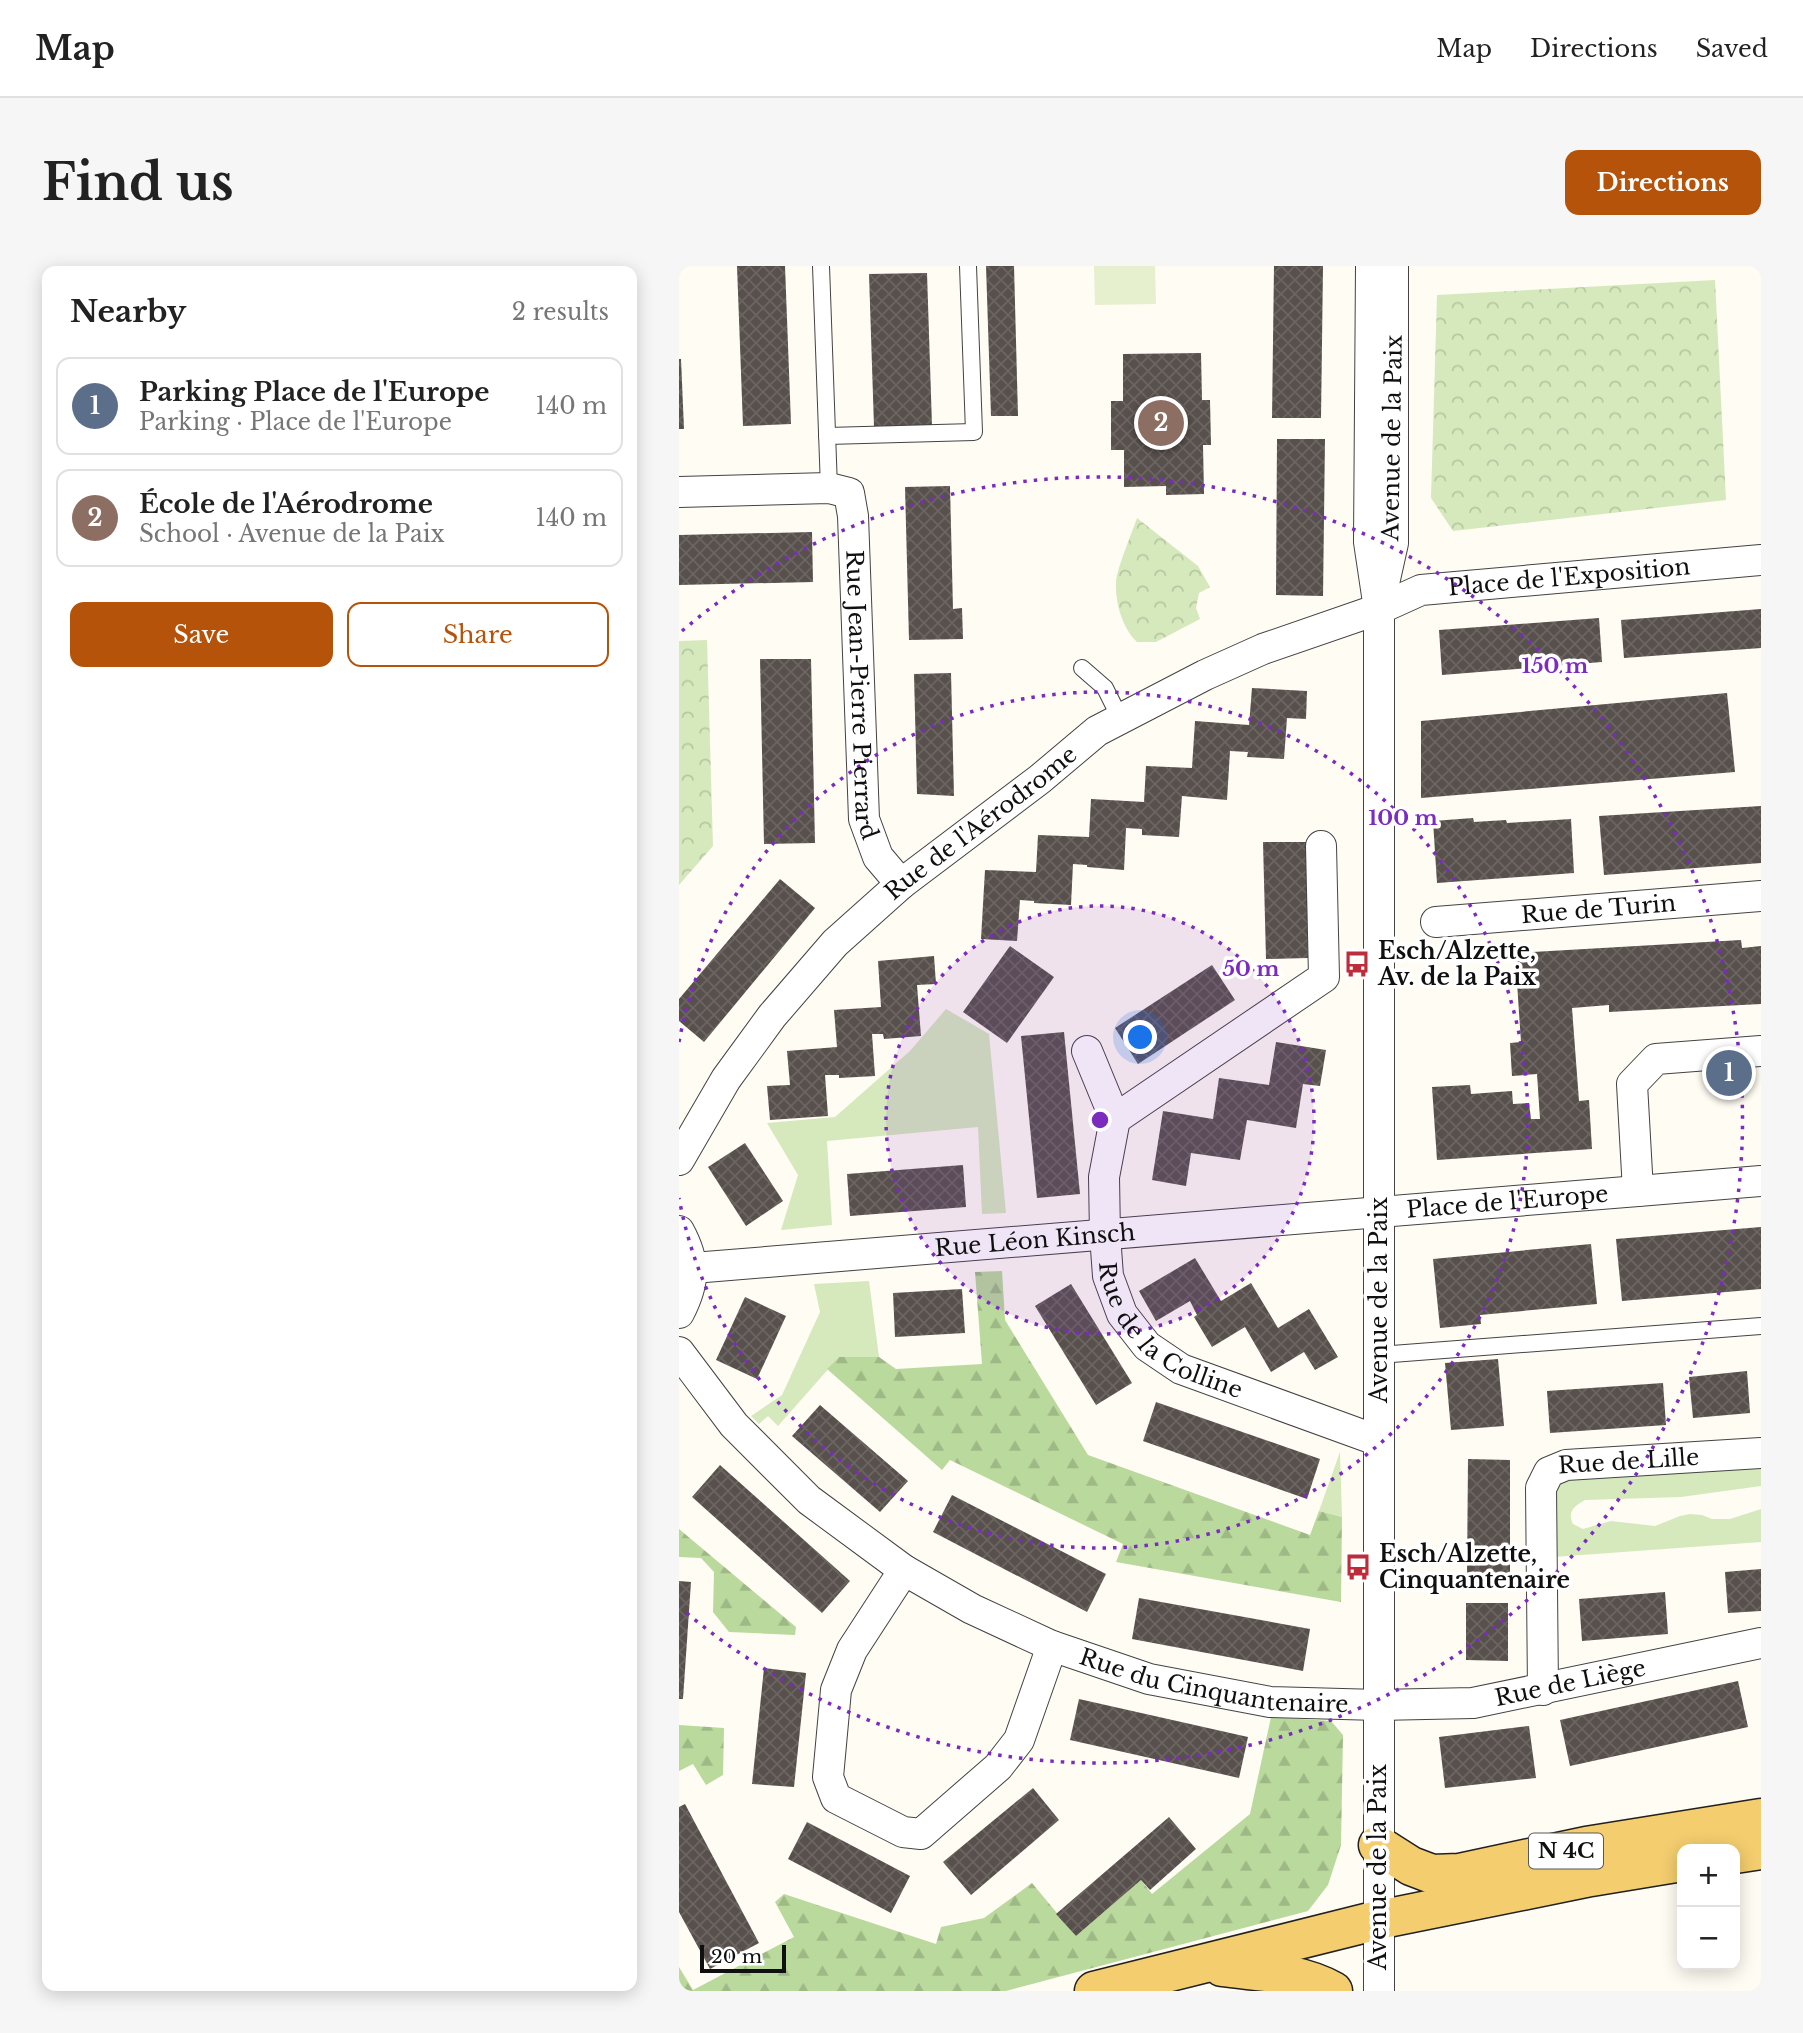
<!DOCTYPE html>
<meta charset="utf-8">
<style>
body{margin:0;font-family:"Libre Baskerville",serif;background:#f6f6f6;color:#222}
.controls{position:absolute;right:21px;bottom:21px;display:grid;overflow:hidden;border-radius:14px;box-shadow:0 4px 18px #0003}
.controls button{width:63px;height:63px;display:grid;place-items:center;padding:0;border:0;border-bottom:2px solid #e0e0e0;background:#fff;color:#222;font:35px sans-serif}
.scale{position:absolute;left:21px;bottom:18px;width:86px;box-sizing:border-box;padding-left:7px;border:4px solid #101010;border-top:0;font-size:19px;line-height:24px;white-space:nowrap;color:#101010;-webkit-text-stroke:5px #fff;paint-order:stroke}
.you{position:absolute;left:462px;top:772px;width:24px;height:24px;margin:-18px;border:5px solid #fff;border-radius:50%;background:#1a73e8;box-shadow:0 0 0 10px #1a73e833}
.badge{display:grid;place-items:center;width:46px;height:46px;border-radius:50%;background:#b45309;color:#fff;font-size:23px;font-weight:700}
.pin{position:absolute;translate:-50% -50%;border:4px solid #fff;box-shadow:0 2px 7px #0006}
.list{margin:0;padding:0;list-style:none}
h2{display:flex;justify-content:space-between;align-items:center;height:91px;margin:0;padding:0 28px;font-size:30px}
h2 small{font-size:23px;font-weight:400;color:#767676}
.list li{display:grid;grid-template-columns:46px 1fr auto;gap:21px;align-items:center;box-sizing:border-box;height:98px;margin:0 14px 14px;padding:0 14px;border:2px solid #e0e0e0;border-radius:14px}
.list b{display:block;font-size:26px;white-space:nowrap}
.list p{margin:0;font-size:23px;white-space:nowrap;color:#767676}
.list em{font-size:23px;font-style:normal;color:#767676}
.actions{display:flex;gap:14px;padding:21px 28px}
.actions a{flex:1;padding:16px 0;border:2px solid #b45309;border-radius:14px;text-align:center;font-size:24px;color:#b45309}
.actions .main{background:#b45309;color:#fff}
.map{position:relative;flex:none;width:1082px;height:1725px;overflow:hidden;border-radius:14px}
header{display:flex;align-items:center;gap:42px;box-sizing:border-box;height:98px;padding:0 35px;background:#fff;border-bottom:2px solid #e0e0e0}
header strong{font-size:33px}
nav{display:flex;gap:38px;margin-inline-start:auto;font-size:24px}
.intro{display:flex;align-items:center;justify-content:space-between;box-sizing:border-box;height:168px;padding:0 42px}
h1{margin:0;font-size:49px}
.button{padding:18px 32px;border-radius:14px;background:#b45309;color:#fff;font-size:24px;font-weight:700}
main{display:flex;gap:42px;padding:0 42px}
aside{flex:1;background:#fff;border-radius:14px;box-shadow:0 4px 18px #0003}
.map>svg:first-child{display:block}
</style>
<header>
<strong>Map</strong>
<nav><a>Map</a><a>Directions</a><a>Saved</a></nav>
</header>
<div class="intro"><h1>Find us</h1><a class="button">Directions</a></div>
<main>
<aside>
<h2>Nearby<small>2 results</small></h2>
<ul class="list">
<li><span class="badge" style="background:#5c6f8a">1</span><div><b>Parking Place de l'Europe</b><p>Parking · Place de l'Europe</p></div><em>140 m</em></li>
<li><span class="badge" style="background:#8d6e63">2</span><div><b>École de l'Aérodrome</b><p>School · Avenue de la Paix</p></div><em>140 m</em></li>
</ul>
<div class="actions"><a class="main">Save</a><a>Share</a></div>
</aside>
<div class="map">
<svg width="1082" height="1725" viewBox="0 0 1082 1725">
<defs>
<pattern id="forest-firs" width="22" height="20" patternUnits="userSpaceOnUse" patternTransform="scale(1.75)"><rect width="22" height="20" fill="#bad99d"/><path d="M5 1l3.5 6h-7zM16 11l3.5 6h-7z" fill="#9fb986"/></pattern>
<pattern id="park-crowns" width="20" height="18" patternUnits="userSpaceOnUse" patternTransform="scale(1.75)"><rect width="20" height="18" fill="#d5e9bd"/><path d="M2 6a3 3 0 1 1 6 0M12 15a3 3 0 1 1 6 0" fill="none" stroke="#b6c7a1"/></pattern>
<pattern id="building-cross-hatch" width="8" height="8" patternUnits="userSpaceOnUse" patternTransform="scale(1.75)"><rect width="8" height="8" fill="#58504c"/><path d="M0 0l8 8M0 8l8-8" fill="none" stroke="#6b6561"/></pattern>
</defs>
<rect width="100%" height="100%" fill="#fffcf3"/>
<g fill="#d5e9bd">
<path d="M267 743 310 768 327 947 303 948 299 861 148 875 153 959 102 964 119 909 88 857 156 851 231 785Z"/>
<path d="M190 1015 200 1091H160L99 1160 89 1150 80 1158 72 1150 103 1129 141 1046 135 1018Z"/>
<path d="M661 1186 663 1251 640 1245Z"/>
<path d="M1082 1196V1220L1002 1231 906 1234C895 1240 888 1246 894 1258L904 1263 932 1255 976 1260 1001 1250 1011 1248 1023 1249 1033 1253H1051L1082 1243V1276L875 1291V1232C877 1222 881 1216 890 1211Z"/>
</g>
<g fill="url(#forest-firs)">
<path d="M323 1005 326 1054 409 1189 631 1269 640 1245 663 1251 662 1336 437 1296 444 1278 271 1194 263 1204 148 1103 160 1091H200L217 1103 303 1098 296 1006Z"/>
<path d="M0 1263 117 1361 116 1369 50 1366 34 1346 35 1306 22 1292 0 1291Z"/>
<path d="M592 1451 652 1455 664 1469 662 1579 649 1619 629 1645 327 1725H0V1701L14 1724 115 1671 96 1636 105 1628 257 1678 262 1661 305 1652 353 1617 397 1670 462 1614 473 1628 571 1548Z"/>
<path d="M0 1459 45 1462 44 1509 27 1519 14 1498 0 1505Z"/>
</g>
<g fill="url(#park-crowns)">
<path d="M1036 14 1047 234 774 265 752 232 758 29Z"/>
<path d="M458 252 519 300 531 321 520 327 517 342 521 353 477 376H458C443 362 436 336 437 316 438 302 453 267 458 252Z"/>
<path d="M28 374 34 580 0 619V375Z"/>
</g>
<path fill="#e6f0ce" d="M415 0H476L477 38 416 39Z"/>
<g fill="url(#building-cross-hatch)">
<path d="M58 0H106L112 158 64 160Z"/>
<path d="M307 0H335L339 150H312Z"/>
<path d="M595 0H644L642 152H593Z"/>
<path d="M248 7 253 160 195 161 190 8Z"/>
<path d="M522 87 523 134H531L532 179H524L525 228 487 229V220L445 221V184H432V135H444V88Z"/>
<path d="M0 93H2L5 163H0Z"/>
<path d="M598 173H646L644 330 597 329Z"/>
<path d="M271 220 274 343 283 342 284 373 230 374 226 221Z"/>
<path d="M133 266 134 316 0 319V269Z"/>
<path d="M1082 343V382L945 392 942 354Z"/>
<path d="M920 352 923 396 763 409 760 364Z"/>
<path d="M81 393H132L136 577 85 578Z"/>
<path d="M272 407 275 530 238 528 235 408Z"/>
<path d="M573 422 628 425 627 453 608 452 605 493 568 491 569 486 551 485 548 534 503 530 500 571 463 569V563L447 562 445 604 408 601V599L394 598 392 639 355 637V635L341 634 338 675 302 673 306 604 357 606 359 569 410 571 412 533 465 536 467 500 513 502 516 455 570 459Z"/>
<path d="M1048 427 1056 506 742 532V455Z"/>
<path d="M1082 540V597L925 609 920 550Z"/>
<path d="M794 552 795 556 827 554 828 557 892 553 895 607 758 617 754 555Z"/>
<path d="M584 576H627L629 692 587 693Z"/>
<path d="M101 613 136 642 25 776 0 755V733Z"/>
<path d="M1062 674 1063 682 1082 680V738L930 746V739L893 742 900 835 910 834 913 883 758 894 753 821 791 819 792 828 833 825 834 838 850 837 852 853H861L858 808 833 810 831 777 842 776 836 687Z"/>
<path d="M331 680 375 711 328 777 284 746Z"/>
<path d="M255 690 257 718 238 719 242 770 205 773 204 768H193L196 810 160 812V809H146L149 850 91 854 88 820 111 819 108 785 158 781 155 744 202 741 199 695Z"/>
<path d="M533 699 556 734 459 798 436 762Z"/>
<path d="M385 766 401 928 358 932 342 770Z"/>
<path d="M597 776 647 784 641 820 624 818 617 862 568 854 561 894 512 887 507 920 473 914 484 845 534 853 540 812 590 819Z"/>
<path d="M66 877 104 935 67 960 29 901Z"/>
<path d="M284 899 287 941 171 950 168 908Z"/>
<path d="M1082 961V1023L943 1035 937 973Z"/>
<path d="M912 978 918 1038 801 1049 802 1058 761 1062 754 993Z"/>
<path d="M516 992 542 1035 572 1017 599 1062 630 1043 659 1091 636 1104 625 1086 592 1106 566 1061 533 1081 515 1051 518 1049 511 1035 477 1055 460 1025Z"/>
<path d="M392 1018 453 1117 417 1139 356 1040Z"/>
<path d="M283 1023 286 1067 216 1071 214 1027Z"/>
<path d="M66 1031 107 1050 78 1113 37 1094Z"/>
<path d="M819 1093 825 1160 772 1164 766 1097Z"/>
<path d="M1068 1105 1071 1147 1014 1152 1010 1111Z"/>
<path d="M984 1117 987 1159 871 1167 868 1125Z"/>
<path d="M477 1136 641 1193 628 1233 464 1175Z"/>
<path d="M141 1139 229 1215 201 1246 113 1170Z"/>
<path d="M789 1193 831 1194V1309H788Z"/>
<path d="M41 1199 171 1315 143 1347 13 1231Z"/>
<path d="M273 1229 427 1308 408 1346 254 1266Z"/>
<path d="M1082 1303V1345L1049 1347 1046 1306Z"/>
<path d="M0 1315 12 1316 4 1433H0Z"/>
<path d="M986 1326 989 1368 903 1375 900 1333Z"/>
<path d="M460 1332 631 1363 624 1405 453 1373Z"/>
<path d="M787 1337H829V1395L787 1394Z"/>
<path d="M85 1402 127 1407 115 1521 73 1518Z"/>
<path d="M1059 1415 1069 1461 891 1500 881 1454Z"/>
<path d="M400 1433 569 1471 560 1512 391 1474Z"/>
<path d="M850 1460 857 1512 766 1522 760 1471Z"/>
<path d="M354 1522 380 1554 292 1629 264 1596Z"/>
<path d="M6 1538 80 1677 31 1703 0 1646V1541Z"/>
<path d="M490 1551 517 1583 471 1624 462 1614 397 1670 377 1648Z"/>
<path d="M128 1556 231 1610 212 1647 109 1593Z"/>
</g>
<g fill="none" stroke-linecap="round" stroke-linejoin="round">
<g stroke="#434343" stroke-width="18">
<g id="service">
<path d="M142 0 150 222"/>
<path d="M148 170 295 166 289 0"/>
<path d="M403 402 426 422 441 452"/>
<path d="M700 1089 1082 1060"/>
</g>
</g>
<g stroke="#434343" stroke-width="32">
<g id="minor">
<path d="M692 0 690 276 700 343V1725"/>
<path id="s1" d="M0 226 150 222 170 227 174 250 185 553 199 591 222 618"/>
<path d="M704 322 714 277V0"/>
<path id="s2" d="M757 656 1082 630"/>
<path id="s3" d="M408 785 436 853 425 911 426 969 429 1010 443 1048 468 1080 502 1103 700 1175"/>
<path d="M1082 785 977 793 953 818 959 925 1082 915"/>
<path d="M436 853 645 711 642 580"/>
<path id="s4" d="M0 894 47 813 93 750 156 677 222 618 361 513 418 465 526 409 584 383 700 343 742 324 1082 294"/>
<path d="M0 965C17 996 16 1016 0 1047"/>
<path id="s5" d="M14 1002 959 925"/>
<path id="s6" d="M0 1086 55 1159 130 1234 225 1304 293 1343 373 1380 470 1413 591 1436 699 1439 794 1437 1082 1377"/>
<path d="M225 1304 173 1384 157 1424 149 1511 157 1532 224 1566 242 1568 319 1501 340 1474 373 1380"/>
<path id="s7" d="M864 1424 862 1222 870 1206 887 1199 1082 1187"/>
</g>
</g>
<g stroke="#212121" stroke-width="41">
<g id="primary">
<path d="M699 1579 732 1600 753 1608 780 1607 907 1580 1082 1552"/>
<path d="M1056 1588 1082 1584"/>
<path d="M543 1701C580 1706 621 1706 654 1725"/>
<path d="M415 1725 699 1654 912 1611 1003 1596"/>
</g>
</g>
<use href="#service" stroke="#fff" stroke-width="16"/>
<use href="#minor" stroke="#fff" stroke-width="30"/>
<use href="#primary" stroke="#f3cd6e" stroke-width="38"/>
</g>
<circle cx="421" cy="854" r="214" fill="#7b2cbf" fill-opacity=".12"/>
<g fill="none" stroke="#7b2cbf" stroke-width="3.5" stroke-dasharray="3.5 7">
<circle cx="421" cy="854" r="214"/>
<path d="M0 776A428 428 0 1 1 0 932"/>
<path d="M3 365A643 643 0 1 1 3 1343"/>
</g>
<defs>
<g id="bus-bare" transform="scale(2.1)"><path d="M-5-6H5V4H4V6H2V4H-2V6H-4V4H-5ZM-3.5-4V0h7V-4ZM-3.5 1.2v1.5H-2V1.2ZM2 1.2v1.5H3.5V1.2Z" fill="#bc2c39" stroke="#fff" stroke-width="2.5" paint-order="stroke"/></g>
</defs>
<g fill-rule="evenodd">
<use href="#bus-bare" x="678" y="698"/>
<use href="#bus-bare" x="679" y="1301"/>
</g>
<g text-anchor="middle" dominant-baseline="central" stroke-width="7" stroke-linejoin="round" paint-order="stroke">
<rect fill="#fff" stroke="#585858" stroke-width="2" x="850" y="1567.5" width="74" height="35" rx="5"/>
<g font-size="21" font-weight="bold" fill="#101010">
<text x="887" y="1585">N 4C</text>
</g>
<g font-size="23" fill="#101010" stroke="#fff">
<text transform="translate(713 172) rotate(-89)">Avenue de la Paix</text>
<text stroke="none"><textPath href="#s4" startOffset="1108">Place de l'Exposition</textPath></text>
<text stroke="none"><textPath href="#s1" startOffset="373">Rue Jean-Pierre Pierrard</textPath></text>
<text stroke="none"><textPath href="#s4" startOffset="457">Rue de l'Aérodrome</textPath></text>
<text stroke="none"><textPath href="#s2" startOffset="163">Rue de Turin</textPath></text>
<text stroke="none"><textPath href="#s5" startOffset="817">Place de l'Europe</textPath></text>
<text stroke="none"><textPath href="#s5" startOffset="343">Rue Léon Kinsch</textPath></text>
<text transform="translate(700 1034) rotate(-90)">Avenue de la Paix</text>
<text stroke="none"><textPath href="#s3" startOffset="318">Rue de la Colline</textPath></text>
<text stroke="none"><textPath href="#s7" startOffset="301">Rue de Lille</textPath></text>
<text stroke="none"><textPath href="#s6" startOffset="649">Rue du Cinquantenaire</textPath></text>
<text stroke="none"><textPath href="#s6" startOffset="1010">Rue de Liège</textPath></text>
<text transform="translate(699 1601) rotate(-90)">Avenue de la Paix</text>
</g>
<g font-size="23" font-weight="bold" fill="#101010" stroke="#fff" text-anchor="start">
<text x="699" y="685">Esch/Alzette,<tspan x="699" dy="26">Av. de la Paix</tspan></text>
<text x="700" y="1288">Esch/Alzette,<tspan x="700" dy="26">Cinquantenaire</tspan></text>
</g>
</g>
<circle cx="421" cy="854" r="10" fill="#7b2cbf" stroke="#fff" stroke-width="3.5"/>
<g font-size="21" text-anchor="middle" font-weight="bold" fill="#7b2cbf" stroke="#fff" stroke-width="7" stroke-linejoin="round" paint-order="stroke">
<text x="876" y="407">150 m</text>
<text x="724" y="559">100 m</text>
<text x="572" y="710">50 m</text>
</g>
</svg>
<div class="controls">
<button>+</button>
<button>−</button>
</div>
<div class="scale">20 m</div>
<div class="you"></div>
<div class="pin badge" style="left:1050px;top:807px;background:#5c6f8a">1</div>
<div class="pin badge" style="left:482px;top:157px;background:#8d6e63">2</div>
</div>
</main>
